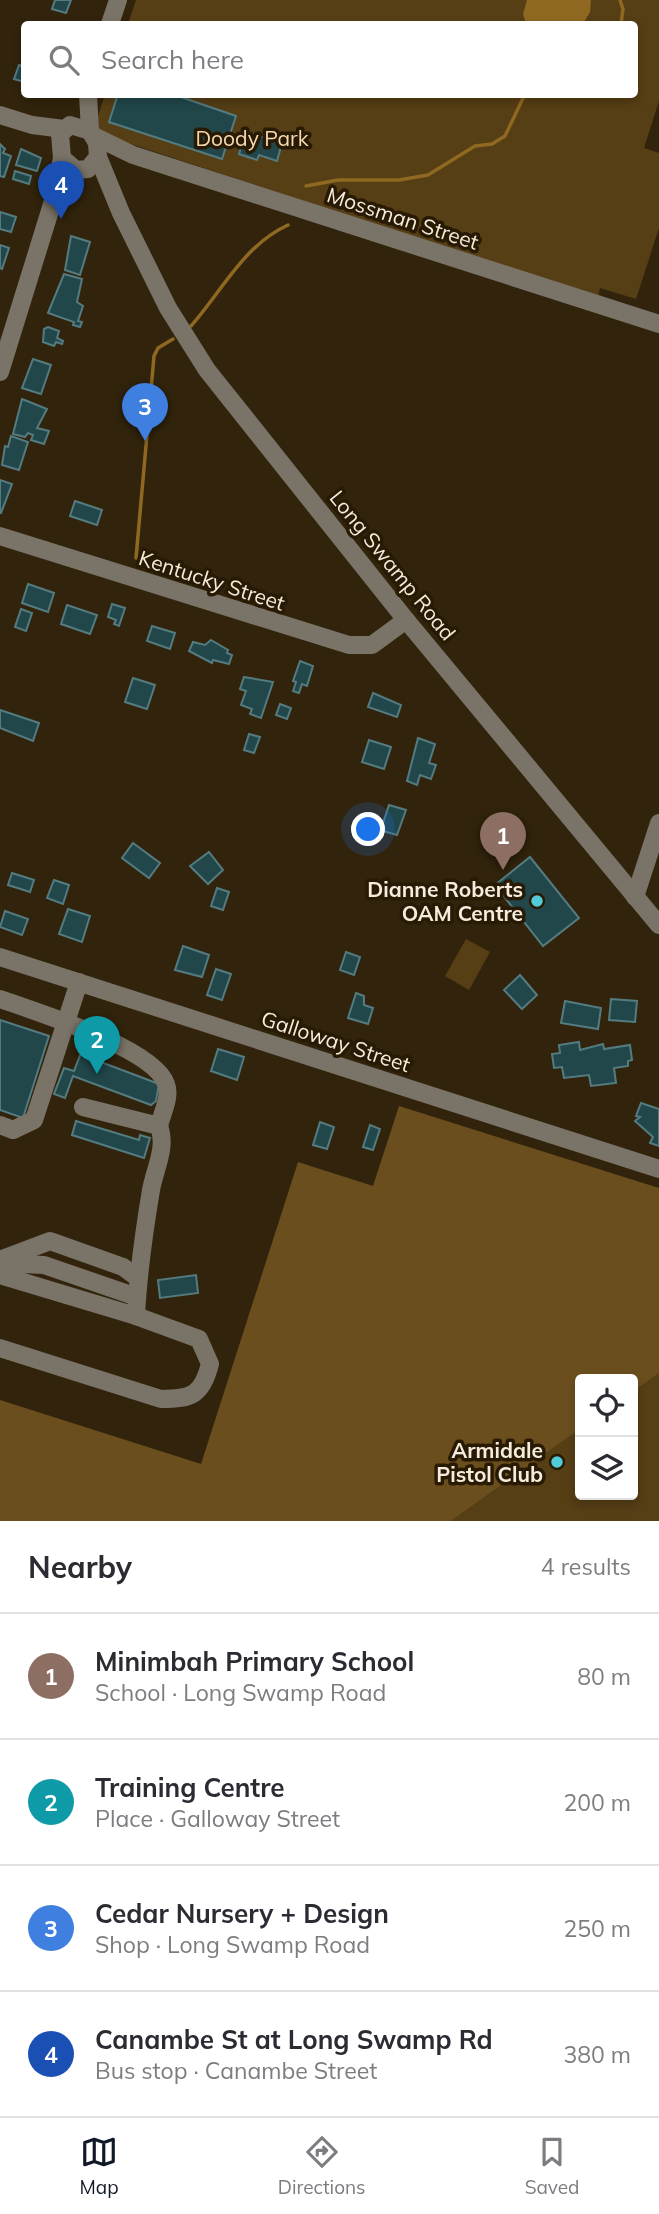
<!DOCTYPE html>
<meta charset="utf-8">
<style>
body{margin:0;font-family:Mulish,sans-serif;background:#f7f7f7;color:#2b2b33}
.controls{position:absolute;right:21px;bottom:21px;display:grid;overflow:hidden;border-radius:7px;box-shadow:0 4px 10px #0003}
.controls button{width:63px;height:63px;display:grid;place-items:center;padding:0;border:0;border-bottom:2px solid #e1e1e2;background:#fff;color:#2b2b33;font:35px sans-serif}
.you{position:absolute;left:369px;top:830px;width:24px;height:24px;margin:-18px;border:5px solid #fff;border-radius:50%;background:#1a73e8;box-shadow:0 0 0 10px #1a73e833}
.badge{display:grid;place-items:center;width:46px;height:46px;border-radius:50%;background:#111827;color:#fff;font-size:23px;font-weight:700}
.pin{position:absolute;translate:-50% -58px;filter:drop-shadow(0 2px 4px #0008)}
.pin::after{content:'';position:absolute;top:37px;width:24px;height:21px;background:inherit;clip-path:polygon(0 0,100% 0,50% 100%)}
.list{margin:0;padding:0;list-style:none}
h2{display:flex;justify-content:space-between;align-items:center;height:91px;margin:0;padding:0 28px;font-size:30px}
h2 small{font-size:23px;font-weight:400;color:#7c7c81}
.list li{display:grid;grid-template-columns:46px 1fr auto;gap:21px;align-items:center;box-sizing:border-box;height:126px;padding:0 28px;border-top:2px solid #e1e1e2}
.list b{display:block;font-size:26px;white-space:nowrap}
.list p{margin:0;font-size:23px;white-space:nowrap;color:#7c7c81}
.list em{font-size:23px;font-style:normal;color:#7c7c81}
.icon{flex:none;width:38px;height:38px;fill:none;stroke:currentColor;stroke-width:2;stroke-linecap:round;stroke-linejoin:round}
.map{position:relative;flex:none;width:659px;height:1521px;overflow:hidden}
.search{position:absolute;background:#fff;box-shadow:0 4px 10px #0003;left:21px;right:21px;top:21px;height:77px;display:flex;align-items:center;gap:18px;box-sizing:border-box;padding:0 24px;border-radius:7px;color:#7c7c81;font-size:26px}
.sheet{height:595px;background:#fff}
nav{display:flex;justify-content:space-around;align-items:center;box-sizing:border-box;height:98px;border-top:2px solid #e1e1e2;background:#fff;font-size:19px;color:#7c7c81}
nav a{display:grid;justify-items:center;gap:4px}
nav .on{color:#111827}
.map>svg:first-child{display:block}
</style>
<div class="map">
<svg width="659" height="1521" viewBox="0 0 659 1521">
<rect width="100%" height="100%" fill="#32240c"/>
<g fill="#563e15">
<path d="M136 0H659V101L644 148 659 153V228L636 299 600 288 598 297 100 134 96 122 105 95 634 94V24H128Z"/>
<path d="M466 939 490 952 469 990 445 976Z"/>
<path d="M659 1373V1521H451L580 1429V1495H633V1392Z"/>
</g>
<path fill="#6b4e1e" d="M399 1106 659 1188V1373L633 1392V1379H580V1429L451 1521H0V1400L201 1464 298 1162 373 1186Z"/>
<path fill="#8f6821" d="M527 0H591L590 12 583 24H526L523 14Z"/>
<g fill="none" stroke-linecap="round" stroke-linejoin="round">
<g stroke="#8f6821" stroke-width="3.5">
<path d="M620 0 623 9 621 24"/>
<path d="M306 186 338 180H399L428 175 475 146 492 144 505 136 525 94"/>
<path d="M191 326C222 291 244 245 288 225"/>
<path d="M136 558 154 356 158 348 173 339"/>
</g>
</g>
<g fill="#21474b" stroke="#547b80" stroke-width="2">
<path d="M55 0H71L66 13 52 9Z"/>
<path d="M19 65 24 67V82L14 79Z"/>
<path d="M118 94H172L236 116 222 159 109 122Z"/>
<path d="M246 132 282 143 277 161 259 155 257 160 239 154Z"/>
<path d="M0 144 5 149 3 153 11 156 4 177 0 176Z"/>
<path d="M21 149 41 158 37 171 16 165Z"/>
<path d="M15 171 31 176 29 184 13 179Z"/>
<path d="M0 212 16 217 11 232 0 229Z"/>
<path d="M71 236 90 242 80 275 65 270Z"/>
<path d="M0 245 9 248 2 269 0 268Z"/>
<path d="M64 274 82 279 77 302 83 306 78 321 82 322 80 327 73 325 74 322 48 313Z"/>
<path d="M48 327 59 331 57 338 63 341 62 344 56 342 54 346 43 342 44 329Z"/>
<path d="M33 359 51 365 41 394 22 388Z"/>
<path d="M22 399 47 409 37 428 49 431 44 444 31 440 33 435 28 433 25 437 13 434Z"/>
<path d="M11 436 28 442 19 470 2 465 5 446 8 447Z"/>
<path d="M0 480 12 484 1 513H0Z"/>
<path d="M75 501 102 510 97 525 70 516Z"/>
<path d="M28 584 54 593 48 612 22 603Z"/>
<path d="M112 604 125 608 119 626 114 624 116 620 108 617Z"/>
<path d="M67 605 97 615 90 634 61 624Z"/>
<path d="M21 609 32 613 26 631 15 627Z"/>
<path d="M152 626 175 633 170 649 147 641Z"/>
<path d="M211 640 228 650 227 653 232 655 229 664 213 660 212 663 189 651 193 642 205 645Z"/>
<path d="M300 661 313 666 307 686 302 684 299 693 293 691 296 682 293 681Z"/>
<path d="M244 677 273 682 261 718 250 714 252 709 241 705 246 691 240 689Z"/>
<path d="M133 678 155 685 147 709 125 702Z"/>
<path d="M373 693 401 705 397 717 368 707Z"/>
<path d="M280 704 291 708 287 719 276 715Z"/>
<path d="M0 710 39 723 33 741 0 728Z"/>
<path d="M249 734 260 737 254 753 244 750Z"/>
<path d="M418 738 435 744 429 763 436 765 431 779 420 775 417 785 407 781Z"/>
<path d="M369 740 391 747 384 769 362 762Z"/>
<path d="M389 805 406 810 397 835 383 831 382 826Z"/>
<path d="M133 843 160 863 149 878 122 858Z"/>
<path d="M209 852 223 870 208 884 190 866Z"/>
<path d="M530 857 579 918 543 946 495 885Z"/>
<path d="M12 873 34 880 30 892 8 885Z"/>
<path d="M54 880 69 885 63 904 47 898Z"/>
<path d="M217 888 229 892 223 910 211 906Z"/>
<path d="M68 909 90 916 82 942 59 934Z"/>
<path d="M5 911 28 919 22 935 0 927Z"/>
<path d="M183 946 209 955 202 977 175 970Z"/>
<path d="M346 952 360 957 354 975 340 970Z"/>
<path d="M216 969 231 974 222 1000 207 995Z"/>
<path d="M520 975 537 995 522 1009 504 990Z"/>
<path d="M356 993 364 996V1005L373 1008 368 1024 348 1018Z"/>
<path d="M611 999 637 1001 635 1022 609 1020Z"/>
<path d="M565 1001 601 1008 598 1029 561 1023Z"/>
<path d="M0 1020 49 1036 23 1118 0 1110Z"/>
<path d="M86 1040 104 1047 98 1061 159 1084 156 1101 151 1105 73 1076 65 1098 54 1094 64 1068 74 1071Z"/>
<path d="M579 1042 580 1050 603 1044 604 1049 630 1045 632 1060 628 1061V1066L614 1068 616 1083 591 1086 589 1075 564 1078 562 1067 554 1068 552 1054 560 1053 559 1045Z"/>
<path d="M218 1049 244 1057 237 1080 211 1071Z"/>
<path d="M641 1103 659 1109V1146L650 1143 653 1137 635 1121 640 1117 636 1116Z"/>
<path d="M76 1121 139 1140 140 1135 150 1138 144 1158 72 1135Z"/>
<path d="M320 1122 334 1127 327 1149 313 1145Z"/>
<path d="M370 1125 380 1129 373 1150 363 1147Z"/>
<path d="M196 1275 198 1293 160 1298 158 1280Z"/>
</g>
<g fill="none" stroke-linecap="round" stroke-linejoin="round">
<g stroke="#7a7367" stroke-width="18">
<path d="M110 24 118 0"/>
<path d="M88 94 90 131"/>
<path d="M0 115 32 125 64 129"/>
<path d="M70 125 90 131 97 143 98 157 88 169 76 170 62 158 60 134Z"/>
<path d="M94 136 133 155 659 324"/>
<path d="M98 157 121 213 168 308 207 370 406 620 659 925"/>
<path d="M0 372 53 201 62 158"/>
<path d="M0 536 349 645H372L406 620"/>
<path d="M635 897 659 823"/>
<path d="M0 957 659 1169"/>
<path d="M0 999C36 1012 154 1048 166 1084 171 1097 162 1113 159 1126L83 1107"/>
<path d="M0 1125 13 1130 34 1120 79 982"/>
<path d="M0 1260 50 1241 123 1267 138 1278"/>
<path d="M0 1263 44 1265 137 1297"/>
<path d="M0 1275 136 1316"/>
<path d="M0 1348 161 1399C192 1399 202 1395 210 1364L199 1339 136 1316C138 1274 144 1232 151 1190 155 1168 167 1148 159 1126"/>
</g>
</g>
<g fill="#52cbd9" stroke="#281a03" stroke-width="2.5">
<circle cx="537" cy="901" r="7"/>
<circle cx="557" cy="1462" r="7"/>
</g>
<g text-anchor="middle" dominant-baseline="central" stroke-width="7" stroke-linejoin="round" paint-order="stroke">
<g font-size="21" fill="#f4d9b0" stroke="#281a03">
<text x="252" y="138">Doody Park</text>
</g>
<g font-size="21" fill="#f5ecdd" stroke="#281a03">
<text transform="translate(403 218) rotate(18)">Mossman Street</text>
<text transform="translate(393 565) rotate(51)">Long Swamp Road</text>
<text transform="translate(212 580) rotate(18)">Kentucky Street</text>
<text transform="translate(336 1041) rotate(18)">Galloway Street</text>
</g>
<g font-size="21" font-weight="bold" fill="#f5ecdd" stroke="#281a03" text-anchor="end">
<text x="523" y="889">Dianne Roberts<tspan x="523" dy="24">OAM Centre</tspan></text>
<text x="543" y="1450">Armidale<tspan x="543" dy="24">Pistol Club</tspan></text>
</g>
</g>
</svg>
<div class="controls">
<button><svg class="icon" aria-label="locate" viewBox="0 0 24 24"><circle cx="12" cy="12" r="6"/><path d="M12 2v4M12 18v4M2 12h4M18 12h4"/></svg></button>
<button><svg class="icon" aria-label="layers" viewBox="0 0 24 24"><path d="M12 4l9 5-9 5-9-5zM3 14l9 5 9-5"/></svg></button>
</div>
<div class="you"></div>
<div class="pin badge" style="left:503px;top:870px;background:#8d6e63">1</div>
<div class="pin badge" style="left:97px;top:1074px;background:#0f9aa8">2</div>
<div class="pin badge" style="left:145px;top:441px;background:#3f7fe0">3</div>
<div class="pin badge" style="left:61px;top:219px;background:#1a4fb4">4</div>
<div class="search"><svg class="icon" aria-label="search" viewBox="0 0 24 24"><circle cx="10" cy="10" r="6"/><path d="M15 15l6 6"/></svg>Search here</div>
</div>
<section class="sheet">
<h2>Nearby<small>4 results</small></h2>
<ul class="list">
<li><span class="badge" style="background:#8d6e63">1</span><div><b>Minimbah Primary School</b><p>School · Long Swamp Road</p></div><em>80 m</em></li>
<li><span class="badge" style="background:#0f9aa8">2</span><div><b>Training Centre</b><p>Place · Galloway Street</p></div><em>200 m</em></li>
<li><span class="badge" style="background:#3f7fe0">3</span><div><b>Cedar Nursery + Design</b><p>Shop · Long Swamp Road</p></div><em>250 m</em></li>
<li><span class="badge" style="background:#1a4fb4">4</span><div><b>Canambe St at Long Swamp Rd</b><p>Bus stop · Canambe Street</p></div><em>380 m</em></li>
</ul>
</section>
<nav>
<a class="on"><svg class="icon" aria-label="map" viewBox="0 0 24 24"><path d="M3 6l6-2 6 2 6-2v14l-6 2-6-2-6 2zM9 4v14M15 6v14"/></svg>Map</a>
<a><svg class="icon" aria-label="directions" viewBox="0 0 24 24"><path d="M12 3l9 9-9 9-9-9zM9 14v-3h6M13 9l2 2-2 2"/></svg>Directions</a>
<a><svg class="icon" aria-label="saved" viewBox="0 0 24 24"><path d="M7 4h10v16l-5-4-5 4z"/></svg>Saved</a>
</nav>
